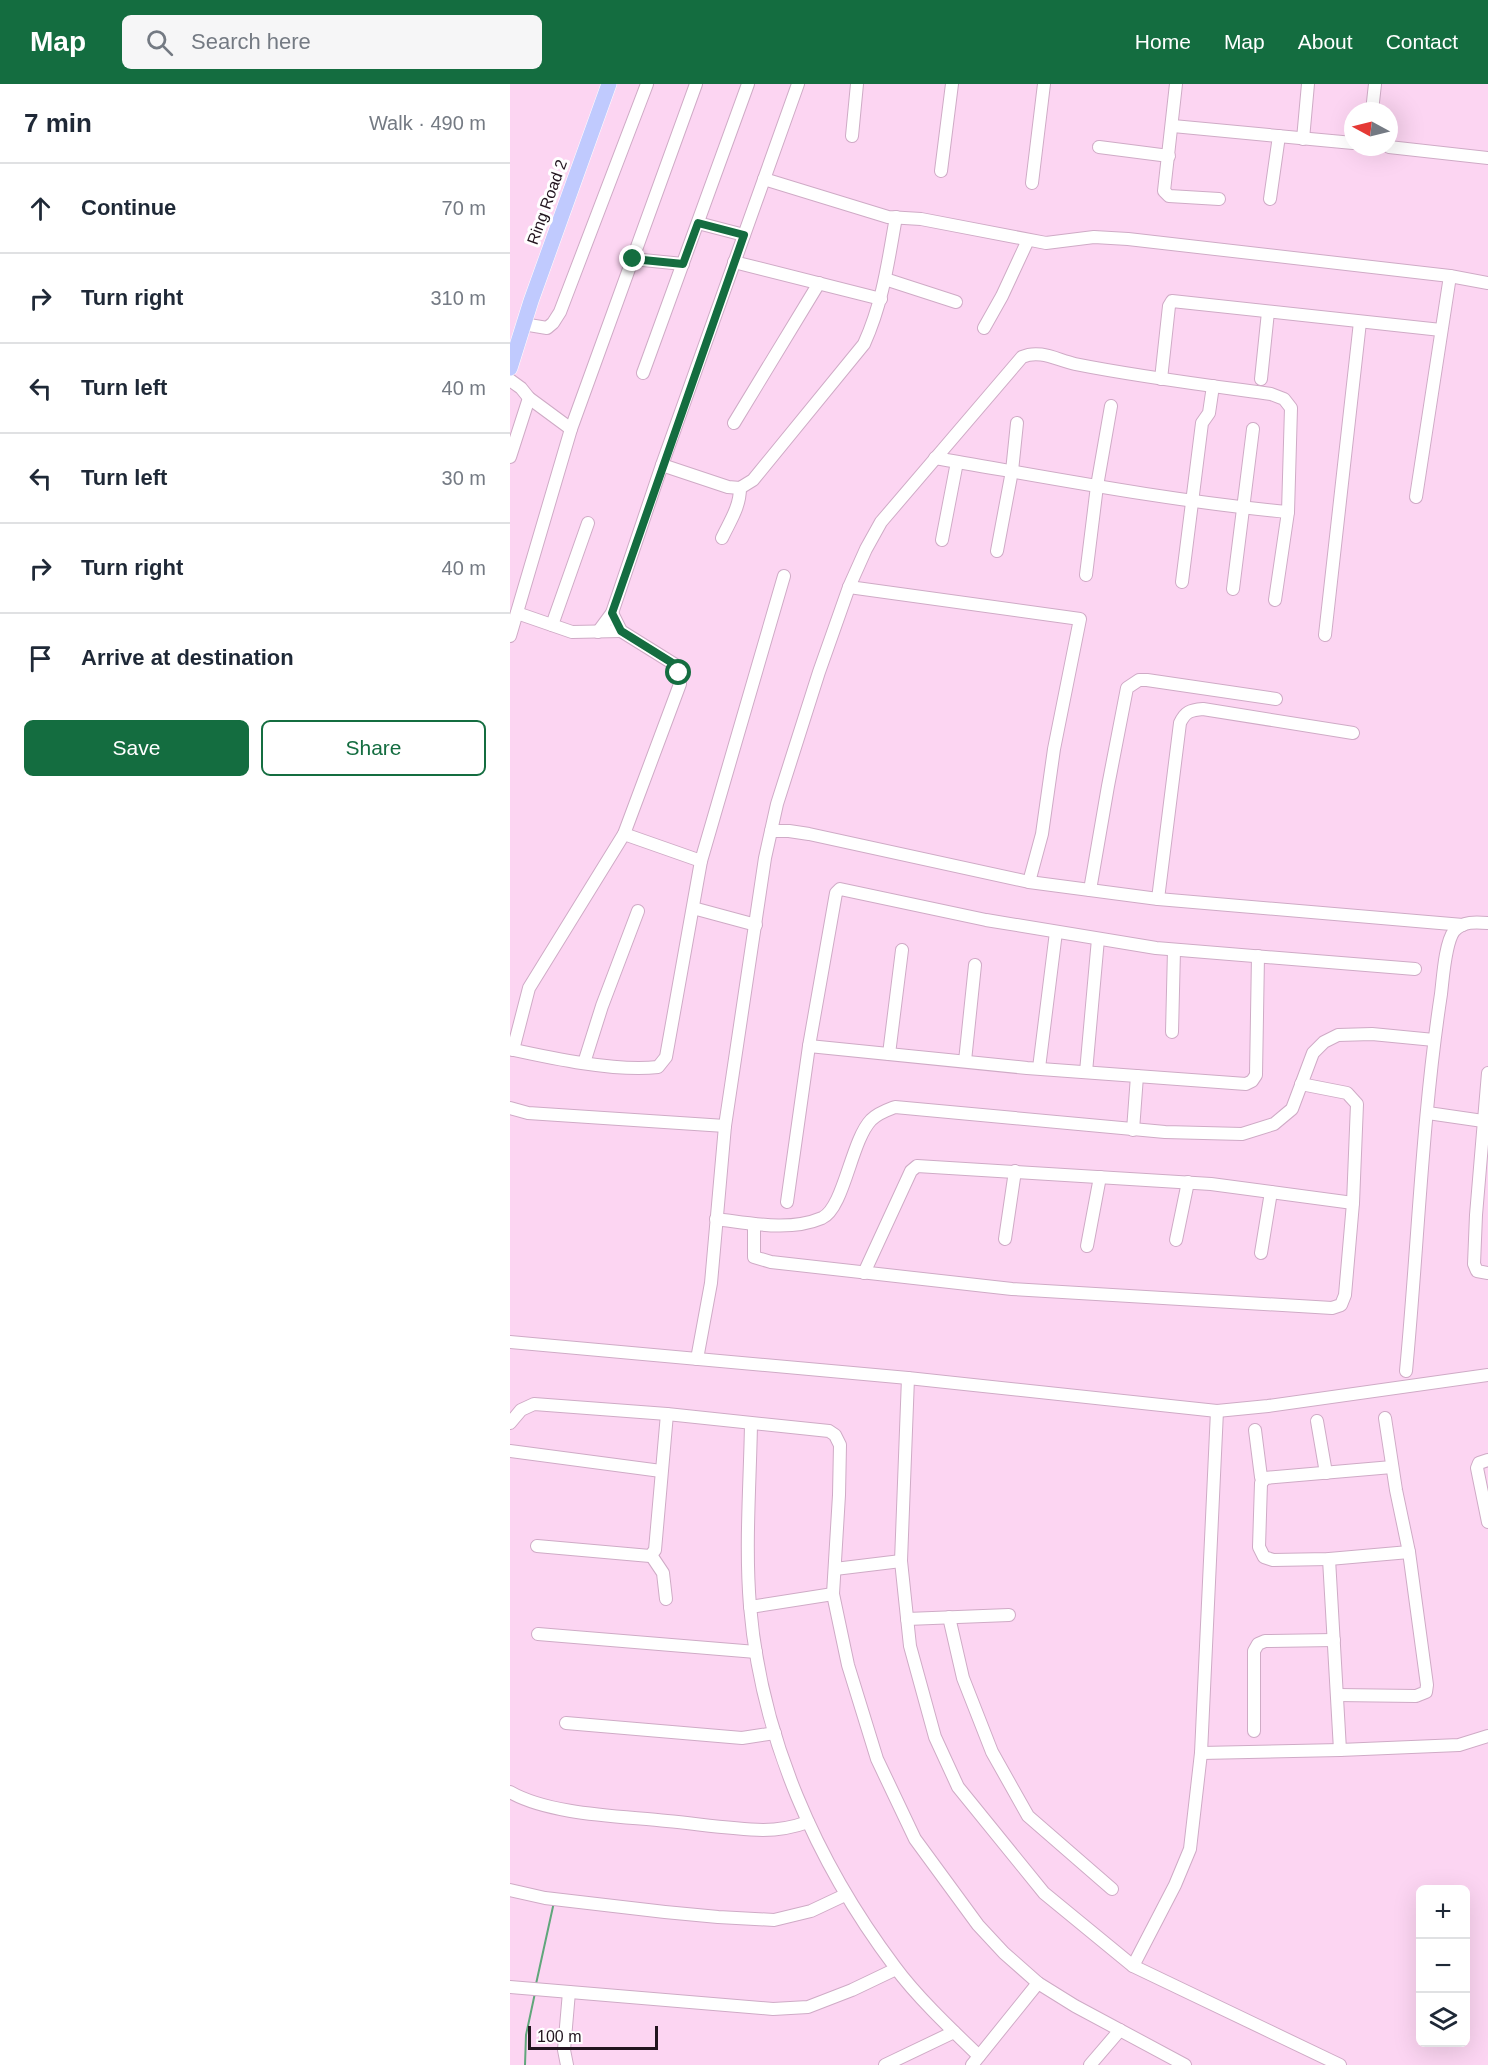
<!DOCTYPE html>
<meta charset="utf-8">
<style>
body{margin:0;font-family:Helvetica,sans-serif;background:#f6f6f7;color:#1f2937}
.controls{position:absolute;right:18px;bottom:18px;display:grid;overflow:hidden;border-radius:9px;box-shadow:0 6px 24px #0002}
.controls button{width:54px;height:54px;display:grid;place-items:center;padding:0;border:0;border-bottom:2px solid #e0e1e3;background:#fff;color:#1f2937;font:30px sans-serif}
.compass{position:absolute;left:834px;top:18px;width:54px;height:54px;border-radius:50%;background:#fff;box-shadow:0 6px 24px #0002;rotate:277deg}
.scale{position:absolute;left:18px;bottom:15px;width:130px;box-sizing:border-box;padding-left:6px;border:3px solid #22151f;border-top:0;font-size:16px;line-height:21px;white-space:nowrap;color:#22151f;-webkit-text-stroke:4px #fff;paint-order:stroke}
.stop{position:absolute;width:18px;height:18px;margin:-14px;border:4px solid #146d40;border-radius:50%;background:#fff}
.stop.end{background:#146d40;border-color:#fff;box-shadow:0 2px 6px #0008}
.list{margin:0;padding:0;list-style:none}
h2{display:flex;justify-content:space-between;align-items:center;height:78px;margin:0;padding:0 24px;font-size:26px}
h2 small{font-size:20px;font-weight:400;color:#747a83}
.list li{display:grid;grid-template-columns:39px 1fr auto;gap:18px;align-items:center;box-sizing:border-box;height:90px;padding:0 24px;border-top:2px solid #e0e1e3}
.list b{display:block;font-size:22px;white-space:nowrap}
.list em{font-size:20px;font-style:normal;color:#747a83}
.actions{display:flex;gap:12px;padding:18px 24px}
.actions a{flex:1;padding:14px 0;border:2px solid #146d40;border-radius:9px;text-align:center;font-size:21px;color:#146d40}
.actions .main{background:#146d40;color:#fff}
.icon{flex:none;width:33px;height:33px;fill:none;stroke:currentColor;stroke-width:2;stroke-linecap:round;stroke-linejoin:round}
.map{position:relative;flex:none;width:978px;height:1981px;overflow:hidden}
header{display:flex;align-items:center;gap:36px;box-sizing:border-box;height:84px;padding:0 30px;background:#146d40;color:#fff}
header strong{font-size:28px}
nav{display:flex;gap:33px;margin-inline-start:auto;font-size:21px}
.search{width:420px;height:54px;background:#f6f6f7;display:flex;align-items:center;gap:15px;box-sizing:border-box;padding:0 21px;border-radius:9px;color:#747a83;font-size:22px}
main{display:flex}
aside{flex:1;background:#fff}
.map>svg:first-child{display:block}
</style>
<header>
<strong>Map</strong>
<div class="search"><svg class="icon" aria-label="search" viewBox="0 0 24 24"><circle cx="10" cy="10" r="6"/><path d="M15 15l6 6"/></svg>Search here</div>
<nav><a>Home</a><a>Map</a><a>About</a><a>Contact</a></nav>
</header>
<main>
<aside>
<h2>7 min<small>Walk · 490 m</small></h2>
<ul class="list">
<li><svg class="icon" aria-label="ahead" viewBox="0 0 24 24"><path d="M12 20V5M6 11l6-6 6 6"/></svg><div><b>Continue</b></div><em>70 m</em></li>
<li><svg class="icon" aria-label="right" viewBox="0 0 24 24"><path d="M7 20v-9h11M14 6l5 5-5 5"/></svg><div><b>Turn right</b></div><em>310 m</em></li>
<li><svg class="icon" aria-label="left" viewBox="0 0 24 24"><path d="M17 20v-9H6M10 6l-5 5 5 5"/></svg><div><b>Turn left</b></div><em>40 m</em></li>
<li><svg class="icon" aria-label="left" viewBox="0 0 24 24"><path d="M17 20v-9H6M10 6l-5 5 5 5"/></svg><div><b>Turn left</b></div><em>30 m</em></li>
<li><svg class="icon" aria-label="right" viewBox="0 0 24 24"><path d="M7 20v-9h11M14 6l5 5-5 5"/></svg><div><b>Turn right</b></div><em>40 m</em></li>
<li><svg class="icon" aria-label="arrive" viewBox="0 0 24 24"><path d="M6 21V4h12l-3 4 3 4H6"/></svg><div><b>Arrive at destination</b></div></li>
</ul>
<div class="actions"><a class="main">Save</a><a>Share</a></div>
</aside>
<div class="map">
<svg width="978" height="1981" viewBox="0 0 978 1981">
<rect width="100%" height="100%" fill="#fcd5f2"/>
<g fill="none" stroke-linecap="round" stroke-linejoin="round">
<g stroke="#60a67b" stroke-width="2">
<path d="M26 1900 44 1818"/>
<path d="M15 1981 16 1951 25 1909"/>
</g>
<g stroke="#cfabc6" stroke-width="14">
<g id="minor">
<path d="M666 0 654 107 659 112 709 115"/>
<path d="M862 27 865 0"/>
<path d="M663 42 843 59"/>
<path d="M342 52 347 0"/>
<path d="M793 55 798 0"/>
<path d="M589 63 659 72"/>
<path d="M879 63 978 74"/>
<path d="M431 87 442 0"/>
<path d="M254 95 378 133 411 135 536 159 584 153 618 155 940 192 978 199"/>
<path d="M522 99 534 0"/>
<path d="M760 115 769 52"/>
<path d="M188 139 234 151"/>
<path d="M123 175 173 180"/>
<path d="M224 178 371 215"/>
<path d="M375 195 446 218"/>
<path d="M13 240 37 244 43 239 50 228 137 0"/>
<path d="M474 244 492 212 518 156"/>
<path d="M133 289 238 0"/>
<path d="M651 295 659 222 662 217 931 246"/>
<path d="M751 295 758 228"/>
<path d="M0 296 11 304 19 314 61 345"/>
<path d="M224 339 309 199"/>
<path d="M0 373 19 314"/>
<path d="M425 374C542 394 659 417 778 428"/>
<path d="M152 381 218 403 230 404 243 396 354 260C373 218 378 178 386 133"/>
<path d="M906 413 940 192"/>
<path d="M212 454C220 437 230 423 230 404"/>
<path d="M432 456 447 378"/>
<path d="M487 467 502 387 507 339"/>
<path d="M576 491 587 402 601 322"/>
<path d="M672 498 692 339 699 329 703 302"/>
<path d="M339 503 570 535 544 665 532 750 519 798"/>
<path d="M723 505 743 345"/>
<path d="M7 529 62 548 111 547"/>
<path d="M42 541 78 439"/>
<path d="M88 548 102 529 152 381 288 0"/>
<path d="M815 551 850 238"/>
<path d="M0 552 61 345 186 0"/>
<path d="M261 747H279L299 750 519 798 648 815 953 841"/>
<path d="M114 750 191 777"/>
<path d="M580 806 598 702 617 604 629 596H637L766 615"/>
<path d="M648 815 670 639C675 628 680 626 693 625L843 649"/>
<path d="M183 824 246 841"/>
<path d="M662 948 664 866"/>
<path d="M299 962 517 984 736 1000 742 997 746 991 748 872"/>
<path d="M0 965C41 974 106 988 148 983L156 973 191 777 274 492"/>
<path d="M3 966 19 904 114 750 170 600 169 589 164 580 111 547 102 529"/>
<path d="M379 970 392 866"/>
<path d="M455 977 465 881"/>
<path d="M74 979 92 922 128 827"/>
<path d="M529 984 546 848"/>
<path d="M576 988 588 855"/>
<path d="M978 989 966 1131 964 1180 967 1187 978 1189"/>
<path d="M0 1024 18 1029 215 1042"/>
<path d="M918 1029 973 1037"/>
<path d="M623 1046 627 992"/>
<path d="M277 1118 299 962 326 809 330 805 476 836 646 864 905 885"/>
<path d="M206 1135C240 1139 279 1148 312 1134 334 1124 341 1057 361 1036 368 1029 377 1026 385 1023L655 1048 732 1050 764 1040 782 1025 803 969 814 958 828 951 862 950 924 956"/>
<path d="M244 1140V1173L261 1178 502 1205 822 1224 831 1221 835 1211 843 1119 847 1020 837 1009 791 1000"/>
<path d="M495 1155 505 1087"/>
<path d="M666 1156 678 1098"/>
<path d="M577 1162 590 1093"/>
<path d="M751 1169 761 1108"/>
<path d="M354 1189 401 1087 407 1082 701 1100 843 1119"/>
<path d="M0 1258 398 1294 707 1327 758 1322 978 1291"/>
<path d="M187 1275 201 1199 215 1042 255 774 267 720 309 588 339 503 356 465 371 438 512 273C530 265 547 276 565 280 630 293 695 301 761 310L774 315 781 324 778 428 765 516"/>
<path d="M896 1287C908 1161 912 1034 931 910 933 894 935 859 944 847 953 837 966 838 978 839"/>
<path d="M398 1294 391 1477 400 1562 425 1653 448 1703 534 1809 623 1882 830 1981"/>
<path d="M807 1337 816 1389"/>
<path d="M0 1339 11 1326 24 1320 157 1330 319 1347 325 1351 330 1361 329 1411 323 1510 338 1581 367 1675 405 1755 468 1841 494 1869 528 1899 565 1922 675 1981"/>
<path d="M241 1340C240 1400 235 1462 240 1522 251 1653 306 1778 385 1883 407 1913 442 1946 469 1972"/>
<path d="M745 1346 751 1393 753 1397"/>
<path d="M0 1367 151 1387"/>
<path d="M978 1376 969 1379 967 1384 978 1438"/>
<path d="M882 1383 755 1394 751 1399 749 1463 754 1473 763 1476 819 1475 899 1468"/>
<path d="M27 1462 140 1472 145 1466 157 1330"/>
<path d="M141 1471 153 1489 156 1515"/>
<path d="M819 1475 830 1666"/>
<path d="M325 1485 391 1477"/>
<path d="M240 1523 323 1510"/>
<path d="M439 1533 453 1594 482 1668 518 1732 602 1805"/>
<path d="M397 1535 499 1531"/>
<path d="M28 1550 246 1568"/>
<path d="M827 1611 906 1612 916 1608 917 1601 899 1468 886 1406 875 1334"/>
<path d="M56 1639 232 1654 265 1649"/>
<path d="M744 1647V1567L748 1560 755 1557 824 1556"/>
<path d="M691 1669 830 1666 949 1661 978 1652"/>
<path d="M0 1708C40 1731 111 1732 157 1737 189 1740 221 1745 253 1746 269 1746 284 1743 298 1738"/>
<path d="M0 1806 35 1814 155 1828 208 1833 264 1836 301 1827 335 1811"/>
<path d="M623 1882 665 1801 680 1765 691 1669 707 1327"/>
<path d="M0 1903 263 1925 298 1923 342 1906 386 1885"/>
<path d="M57 1981 54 1966 59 1908"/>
<path d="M375 1981 444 1948"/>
<path d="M462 1981 528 1899"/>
<path d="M580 1981 610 1946"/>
</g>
</g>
<g stroke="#fff" stroke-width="16">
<path id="major" d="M0 284 21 217 99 0"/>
</g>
<use href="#minor" stroke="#fff" stroke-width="12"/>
<use href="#major" stroke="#c0cafe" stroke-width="15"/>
</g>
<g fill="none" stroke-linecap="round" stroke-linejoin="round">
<path stroke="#146d40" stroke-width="8" d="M123 175 173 180 188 139 234 151 102 529 111 547 164 580 169 589"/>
</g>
<g text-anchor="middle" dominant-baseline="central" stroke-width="6" stroke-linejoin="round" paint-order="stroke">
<g font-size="16" fill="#22151f" stroke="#fff">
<text transform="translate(37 118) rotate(-70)">Ring Road 2</text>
</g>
</g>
</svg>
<div class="controls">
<button>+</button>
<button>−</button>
<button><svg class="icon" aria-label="layers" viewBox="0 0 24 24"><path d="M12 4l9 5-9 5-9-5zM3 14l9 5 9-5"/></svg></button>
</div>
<svg class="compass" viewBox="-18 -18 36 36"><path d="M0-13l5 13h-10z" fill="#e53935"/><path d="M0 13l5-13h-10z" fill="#747a83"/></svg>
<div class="scale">100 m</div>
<div class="stop" style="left:169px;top:589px"></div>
<div class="stop end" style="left:123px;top:175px"></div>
</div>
</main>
